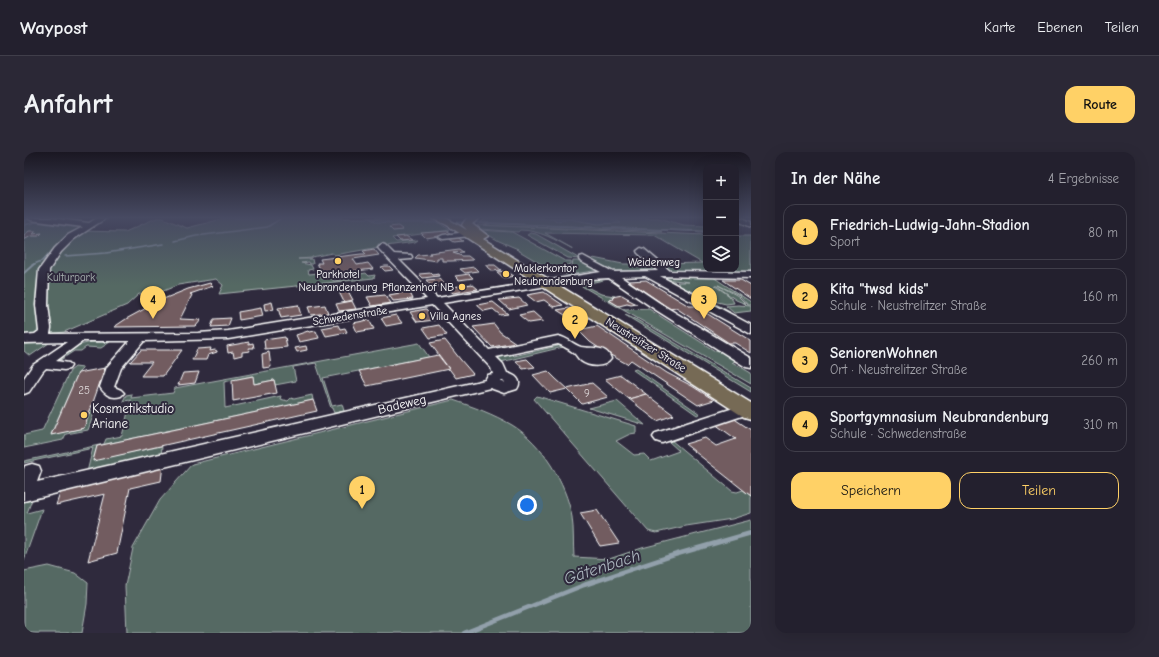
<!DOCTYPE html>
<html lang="de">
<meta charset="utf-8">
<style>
body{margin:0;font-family:"Comic Neue",sans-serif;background:#2b2836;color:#f1f3f6}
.controls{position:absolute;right:12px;top:12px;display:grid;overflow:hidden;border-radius:8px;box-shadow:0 4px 16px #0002}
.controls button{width:36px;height:36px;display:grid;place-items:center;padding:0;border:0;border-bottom:1px solid #403e4a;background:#23202e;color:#f1f3f6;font:20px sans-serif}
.you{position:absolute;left:503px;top:353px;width:14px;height:14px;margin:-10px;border:3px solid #fff;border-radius:50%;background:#1a73e8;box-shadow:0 0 0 6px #1a73e833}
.badge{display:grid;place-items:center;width:26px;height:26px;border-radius:50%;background:#ffd166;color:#111;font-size:13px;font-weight:700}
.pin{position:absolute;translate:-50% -33px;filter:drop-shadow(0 1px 2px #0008)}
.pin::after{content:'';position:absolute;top:21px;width:14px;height:12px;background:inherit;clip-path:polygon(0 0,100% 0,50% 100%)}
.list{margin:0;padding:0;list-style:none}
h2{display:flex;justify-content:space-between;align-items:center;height:52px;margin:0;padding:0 16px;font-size:17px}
h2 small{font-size:13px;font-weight:400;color:#a3a3aa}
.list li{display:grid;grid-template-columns:26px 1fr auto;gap:12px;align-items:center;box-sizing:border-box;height:56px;margin:0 8px 8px;padding:0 8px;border:1px solid #403e4a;border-radius:12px}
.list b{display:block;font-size:15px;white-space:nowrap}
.list p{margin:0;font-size:13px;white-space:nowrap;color:#a3a3aa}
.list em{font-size:13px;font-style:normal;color:#a3a3aa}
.actions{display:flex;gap:8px;padding:12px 16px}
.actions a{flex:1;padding:9px 0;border:1px solid #ffd166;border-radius:12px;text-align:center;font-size:14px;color:#ffd166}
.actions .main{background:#ffd166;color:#111}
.icon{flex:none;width:22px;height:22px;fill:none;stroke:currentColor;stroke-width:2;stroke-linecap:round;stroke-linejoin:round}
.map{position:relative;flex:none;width:727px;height:481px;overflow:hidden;border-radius:12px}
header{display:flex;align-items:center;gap:24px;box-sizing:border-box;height:56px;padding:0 20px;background:#23202e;border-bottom:1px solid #403e4a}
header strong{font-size:19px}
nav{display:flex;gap:22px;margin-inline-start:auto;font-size:14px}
.intro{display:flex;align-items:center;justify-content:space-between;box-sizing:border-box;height:96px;padding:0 24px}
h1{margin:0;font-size:28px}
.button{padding:10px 18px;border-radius:12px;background:#ffd166;color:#111;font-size:14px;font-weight:700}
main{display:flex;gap:24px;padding:0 24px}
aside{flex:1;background:#23202e;border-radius:12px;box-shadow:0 4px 16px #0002}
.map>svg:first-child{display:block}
</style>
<header>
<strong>Waypost</strong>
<nav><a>Karte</a><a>Ebenen</a><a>Teilen</a></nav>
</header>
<div class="intro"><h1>Anfahrt</h1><a class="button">Route</a></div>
<main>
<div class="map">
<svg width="727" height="481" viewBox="0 0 727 481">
<rect width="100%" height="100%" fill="#2f2a3d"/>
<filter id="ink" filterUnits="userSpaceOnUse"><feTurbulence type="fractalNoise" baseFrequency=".025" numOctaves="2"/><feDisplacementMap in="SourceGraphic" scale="8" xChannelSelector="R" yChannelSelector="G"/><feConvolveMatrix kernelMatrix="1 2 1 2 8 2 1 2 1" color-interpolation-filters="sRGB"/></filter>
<g filter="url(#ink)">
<g fill="#546964" stroke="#aab4b2">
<path d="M132 66H139L163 76 202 66H399L412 69 426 78 368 86 372 90 394 88 391 90 362 94 354 92 356 95 316 102 311 103 308 101 288 105V106L274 107H288L289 112H286L285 110 277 111 287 113 289 117 284 118 285 122 294 121 298 127 306 126 310 129 337 125 336 122 342 121 345 124 351 123 350 126 195 142 199 133 192 127 154 133 132 142H115L103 153 40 180 0 185V67L59 75 55 79 101 80Z"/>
<path d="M464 66H635L660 73 682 74V79L455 71Z"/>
<path d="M455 71 635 78 638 80 598 78 470 74Z"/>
<path d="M453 73 682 83V117H712V84H727V121L646 119 621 100 638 112 678 111 630 83 521 81 549 97C532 88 515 78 496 78L494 80 457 77Z"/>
<path d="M456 78 488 80 541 109H547V112L529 119 492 97H494L475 89Z"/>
<path d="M506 81 512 82 556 107 544 106 503 83Z"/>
<path d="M569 106 599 112H623L632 118 590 119 567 108Z"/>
<path d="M549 109H557L575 118 544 123 531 120 548 114Z"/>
<path d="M641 125H689L727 150V153H724L715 143 694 133 714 144 722 152 712 148 693 134H691C697 138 707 143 710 151L702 152 685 148 706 160 704 161 671 145 676 143H667L642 128 650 129C655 137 663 139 672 141L657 135 653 130H665L643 127Z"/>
<path d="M584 127 561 132 563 135 577 142 591 144 586 145 588 147 584 148 601 158 625 157 691 199 699 197 716 208 708 210 727 221V232L556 133C561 126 581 124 588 129Z"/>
<path d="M714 153 727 154V159L710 161 702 154Z"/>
<path d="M601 163 613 168 727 236V240Z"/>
<path d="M68 190H86L77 196 62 195 57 199H50L32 211 29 210 55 193Z"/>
<path d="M25 191 6 204 0 199V192Z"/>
<path d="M395 191 405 205 299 226 308 254 318 252 320 259 310 261 308 256H307L292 211 269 215 272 229 251 233 250 228 230 232 228 224 200 230 201 256 257 244 256 247 264 249 267 246 270 247 288 243 289 248 73 294 69 308 138 294 137 304 63 320 69 296 0 311V309L80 292 82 287 98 284 107 248 99 249 102 243 108 242 107 246 149 241 151 236Z"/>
<path d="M531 191 544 197 543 198 539 195 477 210 474 207 476 203 486 200 490 204 534 194Z"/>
<path d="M51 215 59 216 54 221 27 282 60 276 66 259 71 258 64 278 42 282 39 288 0 296V283L18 279 46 219Z"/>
<path d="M612 217 676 262 673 263 609 218Z"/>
<path d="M513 244 612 274V281L606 282 592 289 610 303 620 302 627 309 655 299 644 289 647 288 708 339 713 340 719 338 727 344V361L708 367 662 374 632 381 624 379 510 247Z"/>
<path d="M429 248C450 255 469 262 488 273 518 291 542 331 548 365 550 378 549 392 550 405L585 407 618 396 727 368V481H103L101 434 109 396 136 348 168 312Z"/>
<path d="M593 249 621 273 565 256Z"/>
<path d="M10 342 3 361 18 357 0 408V345Z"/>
<path d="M25 414 51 421 64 431 63 452 58 481H0V419Z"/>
</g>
<g fill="#496173" stroke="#92a0ab">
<path d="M345 66 366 70H453L682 80 453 71H366L353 70Z"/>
<path d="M529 66H587L597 71 574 72 545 67 532 69Z"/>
</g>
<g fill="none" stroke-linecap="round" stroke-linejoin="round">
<g stroke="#92a0ab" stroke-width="1.5">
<path d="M0 68 2 69 0 70"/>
<path d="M0 73 12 70 50 75"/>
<path d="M151 89 172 84 243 75 256 67"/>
<path d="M41 104 82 101 139 92"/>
<path d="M20 107 24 102"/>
<path d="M8 113 22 107"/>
</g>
<path stroke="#92a0ab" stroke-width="2" d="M0 121 10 112"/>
<path stroke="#92a0ab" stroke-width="4.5" d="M440 481 560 433 650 403 727 381"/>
</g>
<g fill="#725b60" stroke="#fff">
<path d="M374 74 379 78 369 79 365 75Z"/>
<path d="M5 79H12L9 82 18 81 15 84H7L0 88V83Z"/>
<path d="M424 79 428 82 402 86 397 81Z"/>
<path d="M382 84 388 88 376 89 372 85Z"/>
<path d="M433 85 439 89 430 90 424 86Z"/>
<path d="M350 97 355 103 329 107 333 113 344 111 349 117 299 123 293 111H298L296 107 337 102H342L339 99Z"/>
<path d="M435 97 439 100 429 101 438 104H444L449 108 427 109H418V106H413V109L391 106 394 103 407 102 405 101Z"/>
<path d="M461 113H471L477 118 469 119Z"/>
<path d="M361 114H365L369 118 361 119 357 115Z"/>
<path d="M450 115 454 119 441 121 436 117Z"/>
<path d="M482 119 490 124 480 126 473 120Z"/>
<path d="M407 121 409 123 414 122 415 124 399 126 395 122Z"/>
<path d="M445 122 449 126 435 128 431 124Z"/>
<path d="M415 127 422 133 408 135 402 128Z"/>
<path d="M622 128 665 154H671L727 189V201L711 191H705L652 156 646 157 605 129Z"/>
<path d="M699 128H717L727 134V147Z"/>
<path d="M186 131 189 134 166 142 168 143 156 167 177 168 172 174 90 175 102 167 137 148 164 137Z"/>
<path d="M448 132 454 137 429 141 423 136Z"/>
<path d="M324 139 329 148 320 150 315 140Z"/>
<path d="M381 140 386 141 389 147 369 149 365 143Z"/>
<path d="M520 140 530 147 539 153 530 155 520 148 512 150 503 143Z"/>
<path d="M361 143 367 151 348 154 343 145Z"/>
<path d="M598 143 605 147H603L613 152 607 153 603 152 595 154 585 148 590 147 588 145Z"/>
<path d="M495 146 503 153 485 157 475 148Z"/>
<path d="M328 149 332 157 315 159 312 152Z"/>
<path d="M248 150 250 158 241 159 240 152Z"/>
<path d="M469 150 484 162 476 163 469 157 460 159 453 153Z"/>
<path d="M274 153 277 163 257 166 254 156Z"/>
<path d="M301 153 304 161 287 163 284 155Z"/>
<path d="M237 156 239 164 215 168 214 160Z"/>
<path d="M545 156 552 160 541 163 533 158Z"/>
<path d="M402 157 411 168 393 170 386 160Z"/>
<path d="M509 160 519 169 505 171 495 163Z"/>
<path d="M552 160 560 166 549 168 541 163Z"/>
<path d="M372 163 378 171 362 174 357 166Z"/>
<path d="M207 166 204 174 187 175 190 167Z"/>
<path d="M345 168 350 177 333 180 329 171Z"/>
<path d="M470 172 476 180 492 191 468 195 449 175Z"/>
<path d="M314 173 316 177 321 176 323 180 302 184 298 176Z"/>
<path d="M415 173 423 183 406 186 399 176Z"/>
<path d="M573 174 643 221 668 234 690 248 674 253 607 208 603 212 581 200 566 190 554 178Z"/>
<path d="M284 179 285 180 292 179 295 186 275 190 272 183Z"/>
<path d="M261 185 263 195 241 197 240 188Z"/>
<path d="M421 188 436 207 449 222 432 226 406 191Z"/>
<path d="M225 190V192L229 191 230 196H225L226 199 218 200V203L210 205 209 200 204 201 203 194Z"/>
<path d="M282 194 283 198 273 200 271 196Z"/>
<path d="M187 196 186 199 191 198 193 199V200L184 203 182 208H168L173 197Z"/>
<path d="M117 198H158L139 224H117L128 210H106Z"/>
<path d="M245 200 247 215 239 216 238 202Z"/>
<path d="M414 203 425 217 343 234 335 219Z"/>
<path d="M503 207 511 215 499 217 492 209Z"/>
<path d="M81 216 60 276 27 283 54 221Z"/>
<path d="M524 219 532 227 543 237 526 241 509 223Z"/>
<path d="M175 220 171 231 154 233 159 221Z"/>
<path d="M597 223 609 232 622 242 605 247 581 227Z"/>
<path d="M229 224 230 232 250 228 253 241 209 249 208 228Z"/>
<path d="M568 231 584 245 558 252 543 237Z"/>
<path d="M622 242 635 252 650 263 633 269 605 247Z"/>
<path d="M289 248 293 259 69 309 73 294Z"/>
<path d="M709 266 727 278V344L661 292 681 286 692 294 712 287 691 272Z"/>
<path d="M139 313 137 329 106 336 93 401 64 409 81 342 32 353 38 336Z"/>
<path d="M573 358 595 391 576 394 556 361Z"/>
</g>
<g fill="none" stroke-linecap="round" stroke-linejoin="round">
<g stroke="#fff" stroke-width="3">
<g id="minor">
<path d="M4 66H28L65 71 73 66H82L50 87 37 100 25 118 24 153 27 176 26 182 174 181 204 179 403 147 355 97 354 95 358 92 361 93 370 102 387 103 388 105 387 107 375 108 413 146 577 120 556 109 555 107 556 105 559 104 589 120 634 119 614 101 613 99 617 96 620 97 646 119 727 120V126L636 124 727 173V182L621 124 597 125 640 154 727 206V216L722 215 632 158 585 126 566 127 419 151 465 198 534 184C544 186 550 193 557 195 568 197 583 193 587 207 581 216 565 215 557 209 554 207 553 204 551 202 547 198 539 194 534 192L472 205 479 212 483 221C491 223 499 228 493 237L480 241 466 236 0 349V317L1 314 8 312 15 314 17 319 13 330 461 228 464 223 469 222 467 216 408 153 204 187 120 189 97 216 90 235 97 238 100 241 97 244C88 247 81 243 76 235L83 215 106 189H59L32 209 45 211 47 214 45 217 40 218 22 216 19 219 5 240 0 242V226L9 213 43 190 0 191V183L11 182 15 179 12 153 15 118 31 96 44 83 59 75 7 68ZM476 229H479L481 231Z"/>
<path d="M712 66H719L727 70V75L712 68Z"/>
<path d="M443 80H446V84L419 87 415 85 419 83Z"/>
<path d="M722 252 727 253V261L638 291 632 289 629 285 632 281Z"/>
</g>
</g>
<g stroke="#fff" stroke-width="3">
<path id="major" d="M409 66H422L443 78 438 73 442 67 455 66 448 72 464 84 459 87 727 251V267L720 265 423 73Z"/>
</g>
<use href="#minor" fill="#2f2a3d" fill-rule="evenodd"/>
<use href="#major" fill="#766a55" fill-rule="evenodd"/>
</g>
</g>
<linearGradient id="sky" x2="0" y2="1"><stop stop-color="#1a1722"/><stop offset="0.49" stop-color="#474a62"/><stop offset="1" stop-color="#474a62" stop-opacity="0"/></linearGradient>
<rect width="727" height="134" fill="url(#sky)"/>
<g fill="#ffd166" stroke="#2f2a3d" stroke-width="1.5">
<circle cx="314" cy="109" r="4"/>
<circle cx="482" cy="122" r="4"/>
<circle cx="438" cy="135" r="4"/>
<circle cx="398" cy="164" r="4"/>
<circle cx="60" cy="263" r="4"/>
</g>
<g text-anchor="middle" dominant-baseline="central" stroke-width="4" stroke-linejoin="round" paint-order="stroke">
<g font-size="11" fill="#fff" stroke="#2f2a3d">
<text x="630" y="110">Weidenweg</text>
<text transform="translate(326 164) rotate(-9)">Schwedenstraße</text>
<text transform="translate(622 193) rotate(32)">Neustrelitzer Straße</text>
</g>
<g font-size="11" fill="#fff" stroke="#2f2a3d" text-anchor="start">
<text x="490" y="116">Maklerkontor<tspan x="490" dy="13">Neubrandenburg</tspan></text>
<text x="314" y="122" text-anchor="middle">Parkhotel<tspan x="314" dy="13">Neubrandenburg</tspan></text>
<text x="430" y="135" text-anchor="end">Pflanzenhof NB</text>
<text x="406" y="164">Villa Agnes</text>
</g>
<g font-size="11" fill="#aab4b2" stroke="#2f2a3d">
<text x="47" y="125">Kulturpark</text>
</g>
<g font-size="11" fill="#dcd6d7">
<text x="60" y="238">25</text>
<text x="563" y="241">9</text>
</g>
<g font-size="13" fill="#fff" stroke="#2f2a3d">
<text transform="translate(378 252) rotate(-13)">Badeweg</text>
</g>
<g font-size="13" fill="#fff" stroke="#2f2a3d" text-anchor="start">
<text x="68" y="256">Kosmetikstudio<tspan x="68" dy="15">Ariane</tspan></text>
</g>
<g font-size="17" font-style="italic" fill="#adb8c0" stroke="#2f2a3d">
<text transform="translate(578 415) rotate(-18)">Gätenbach</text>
</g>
</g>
</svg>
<div class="controls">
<button>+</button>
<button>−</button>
<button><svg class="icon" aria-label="layers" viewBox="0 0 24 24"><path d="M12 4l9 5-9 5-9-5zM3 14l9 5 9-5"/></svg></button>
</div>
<div class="you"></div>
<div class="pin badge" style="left:338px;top:357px">1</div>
<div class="pin badge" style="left:551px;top:187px">2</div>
<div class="pin badge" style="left:680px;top:167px">3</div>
<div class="pin badge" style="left:129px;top:167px">4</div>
</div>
<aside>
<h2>In der Nähe<small>4 Ergebnisse</small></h2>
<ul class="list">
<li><span class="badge">1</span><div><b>Friedrich-Ludwig-Jahn-Stadion</b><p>Sport</p></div><em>80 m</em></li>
<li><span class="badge">2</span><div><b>Kita &quot;twsd kids&quot;</b><p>Schule · Neustrelitzer Straße</p></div><em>160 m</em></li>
<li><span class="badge">3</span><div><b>SeniorenWohnen</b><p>Ort · Neustrelitzer Straße</p></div><em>260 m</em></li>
<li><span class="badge">4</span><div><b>Sportgymnasium Neubrandenburg</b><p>Schule · Schwedenstraße</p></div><em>310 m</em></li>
</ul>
<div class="actions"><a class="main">Speichern</a><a>Teilen</a></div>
</aside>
</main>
